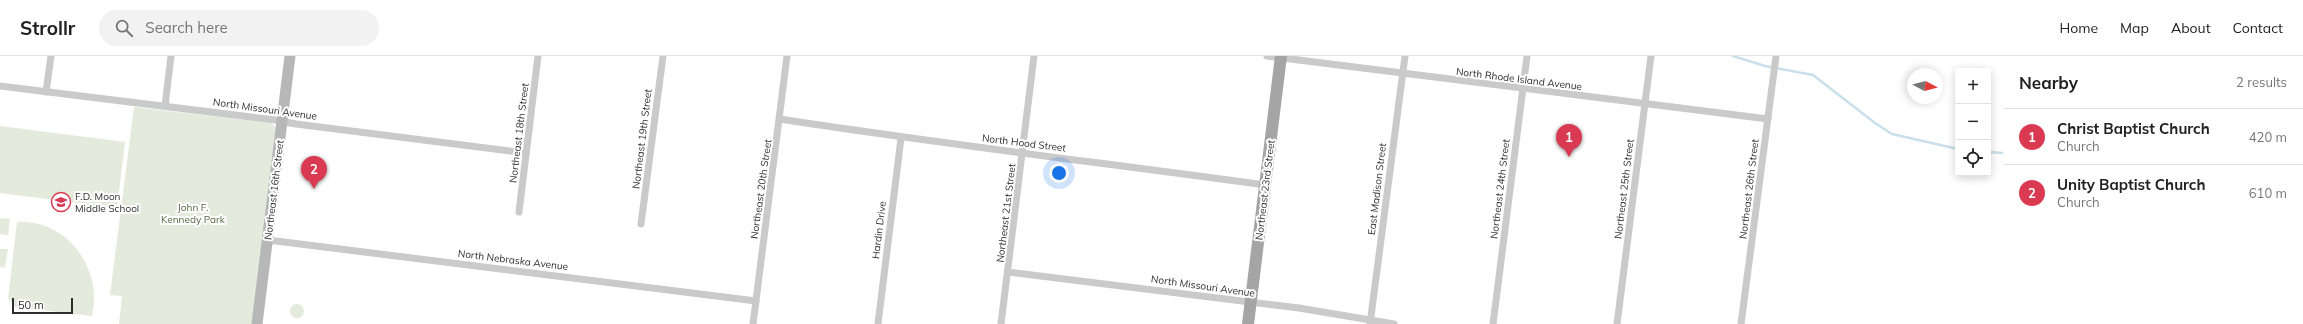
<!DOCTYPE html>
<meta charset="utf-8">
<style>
body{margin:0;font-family:Mulish,sans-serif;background:#f2f2f2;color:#222}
.controls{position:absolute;right:12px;top:12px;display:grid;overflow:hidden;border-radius:4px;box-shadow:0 2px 10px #0003}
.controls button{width:36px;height:36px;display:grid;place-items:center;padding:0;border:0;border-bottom:1px solid #e0e0e0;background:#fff;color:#222;font:20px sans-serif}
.compass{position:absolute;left:1907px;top:12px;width:36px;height:36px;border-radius:50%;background:#fff;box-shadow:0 2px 10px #0003;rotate:97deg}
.scale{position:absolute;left:12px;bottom:10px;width:61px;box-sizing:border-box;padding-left:4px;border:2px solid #2d2d2d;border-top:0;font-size:11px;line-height:14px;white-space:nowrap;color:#2d2d2d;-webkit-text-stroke:3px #fff;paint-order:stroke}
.you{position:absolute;left:1059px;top:117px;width:14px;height:14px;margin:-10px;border:3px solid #fff;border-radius:50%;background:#1a73e8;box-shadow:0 0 0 6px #1a73e833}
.badge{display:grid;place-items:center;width:26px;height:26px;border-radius:50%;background:#d93a52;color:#fff;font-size:13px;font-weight:700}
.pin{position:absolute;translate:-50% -33px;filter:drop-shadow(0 1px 2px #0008)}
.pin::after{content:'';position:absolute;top:21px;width:14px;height:12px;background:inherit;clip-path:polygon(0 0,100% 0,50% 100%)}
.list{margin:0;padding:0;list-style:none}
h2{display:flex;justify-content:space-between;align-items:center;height:52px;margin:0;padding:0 16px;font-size:17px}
h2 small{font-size:13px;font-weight:400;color:#767676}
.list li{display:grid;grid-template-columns:26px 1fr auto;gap:12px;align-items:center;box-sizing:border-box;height:56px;padding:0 16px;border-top:1px solid #e0e0e0}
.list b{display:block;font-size:15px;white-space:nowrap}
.list p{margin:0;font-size:13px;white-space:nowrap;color:#767676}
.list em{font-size:13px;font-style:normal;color:#767676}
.icon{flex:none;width:22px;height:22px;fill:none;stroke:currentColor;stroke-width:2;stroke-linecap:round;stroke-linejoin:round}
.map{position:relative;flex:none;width:2003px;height:268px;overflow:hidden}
header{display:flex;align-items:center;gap:24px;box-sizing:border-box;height:56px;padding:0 20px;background:#fff;border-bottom:1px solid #e0e0e0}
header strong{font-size:19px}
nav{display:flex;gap:22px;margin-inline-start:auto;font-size:14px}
.search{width:280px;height:36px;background:#f2f2f2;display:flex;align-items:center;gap:10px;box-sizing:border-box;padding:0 14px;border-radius:22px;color:#767676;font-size:15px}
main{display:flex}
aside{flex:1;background:#fff}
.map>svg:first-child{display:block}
</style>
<header>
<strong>Strollr</strong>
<div class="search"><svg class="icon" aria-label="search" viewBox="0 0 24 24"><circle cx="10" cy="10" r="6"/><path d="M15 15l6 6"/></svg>Search here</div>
<nav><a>Home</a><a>Map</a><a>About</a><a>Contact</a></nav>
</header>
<main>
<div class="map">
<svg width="2003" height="268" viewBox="0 0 2003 268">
<rect width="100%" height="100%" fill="#fff"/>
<g fill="#e4eadc">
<path d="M134 51 271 67 276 71 252 268H119L122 240 110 239Z"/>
<path d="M0 70 125 86 117 152 0 137Z"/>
<path d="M0 162 10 163 8 179 0 178Z"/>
<path d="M17 166C68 163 103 214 92 260L15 251 8 242Z"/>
<path d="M0 193H8L5 212 0 211Z"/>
<circle cx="297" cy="255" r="7"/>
</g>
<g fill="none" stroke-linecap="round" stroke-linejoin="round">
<g stroke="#c9dfe9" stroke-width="2.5">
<path d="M1733 0 1765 10 1813 19 1875 67 1892 78 1958 93"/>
<path d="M1988 96 2003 97"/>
</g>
<g stroke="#cacaca" stroke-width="7">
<path d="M1267 0 1768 63"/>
<path d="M0 30 275 64 296 68 526 97"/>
<path d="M46 36 51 0"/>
<path d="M165 50 171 0"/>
<path d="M780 63C942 88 1104 107 1265 129"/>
<path d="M519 156 538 0"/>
<path d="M641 168 663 0"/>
<path d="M268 184 756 245"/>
<path d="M1008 216 1299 252 1394 268"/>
<path d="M753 268 787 0"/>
<path d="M878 268 901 82"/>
<path d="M1001 268 1034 0"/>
<path d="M1370 268 1405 0"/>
<path d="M1493 268 1527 0"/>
<path d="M1617 268 1651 0"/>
<path d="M1741 268 1776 0"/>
</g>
<path stroke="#b7b7b7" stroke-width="11" d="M257 268 290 0"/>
<path stroke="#a5a5a5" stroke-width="12" d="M1248 268 1281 0"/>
</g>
<defs>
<g id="school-ring" transform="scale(1)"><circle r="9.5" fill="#fff" stroke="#d93a52" stroke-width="1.5"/><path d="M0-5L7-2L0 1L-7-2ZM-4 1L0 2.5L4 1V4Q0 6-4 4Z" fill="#d93a52"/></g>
</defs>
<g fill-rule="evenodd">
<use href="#school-ring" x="61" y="146"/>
</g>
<g text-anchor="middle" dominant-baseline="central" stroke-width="4" stroke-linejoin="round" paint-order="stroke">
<g font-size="10" fill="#2d2d2d" stroke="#fff">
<text transform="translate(1519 23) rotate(7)">North Rhode Island Avenue</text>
<text transform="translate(265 53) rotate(8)">North Missouri Avenue</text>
<text transform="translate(519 77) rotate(-83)">Northeast 18th Street</text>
<text transform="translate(642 83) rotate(-83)">Northeast 19th Street</text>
<text transform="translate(1024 87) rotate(7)">North Hood Street</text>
<text transform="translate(761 133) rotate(-82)">Northeast 20th Street</text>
<text transform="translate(1377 133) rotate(-83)">East Madison Street</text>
<text transform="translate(1500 133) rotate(-83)">Northeast 24th Street</text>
<text transform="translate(1624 133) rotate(-83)">Northeast 25th Street</text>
<text transform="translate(1749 133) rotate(-83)">Northeast 26th Street</text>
<text transform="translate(274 134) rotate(-83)">Northeast 16th Street</text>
<text transform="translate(1265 134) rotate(-83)">Northeast 23rd Street</text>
<text transform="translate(1006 157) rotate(-83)">Northeast 21st Street</text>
<text transform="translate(879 174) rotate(-83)">Hardin Drive</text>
<text transform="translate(513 204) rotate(7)">North Nebraska Avenue</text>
<text transform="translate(1203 230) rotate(8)">North Missouri Avenue</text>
</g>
<g font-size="10" fill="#2d2d2d" stroke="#fff" text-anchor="start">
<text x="75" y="140">F.D. Moon<tspan x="75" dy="12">Middle School</tspan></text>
</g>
<g font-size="10" fill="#53663e" stroke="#fff">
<text x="193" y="151">John F.<tspan x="193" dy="12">Kennedy Park</tspan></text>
</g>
</g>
</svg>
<div class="controls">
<button>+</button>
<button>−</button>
<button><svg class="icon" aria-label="locate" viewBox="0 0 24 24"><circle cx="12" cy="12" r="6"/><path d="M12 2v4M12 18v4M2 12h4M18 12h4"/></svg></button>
</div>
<svg class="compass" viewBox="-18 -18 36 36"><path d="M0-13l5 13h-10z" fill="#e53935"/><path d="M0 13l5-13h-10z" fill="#767676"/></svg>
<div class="scale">50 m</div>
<div class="you"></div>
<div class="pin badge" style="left:1569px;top:101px">1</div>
<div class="pin badge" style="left:314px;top:133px">2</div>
</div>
<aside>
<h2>Nearby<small>2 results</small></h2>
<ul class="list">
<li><span class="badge">1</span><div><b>Christ Baptist Church</b><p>Church</p></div><em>420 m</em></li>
<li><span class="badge">2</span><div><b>Unity Baptist Church</b><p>Church</p></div><em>610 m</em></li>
</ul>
</aside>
</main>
